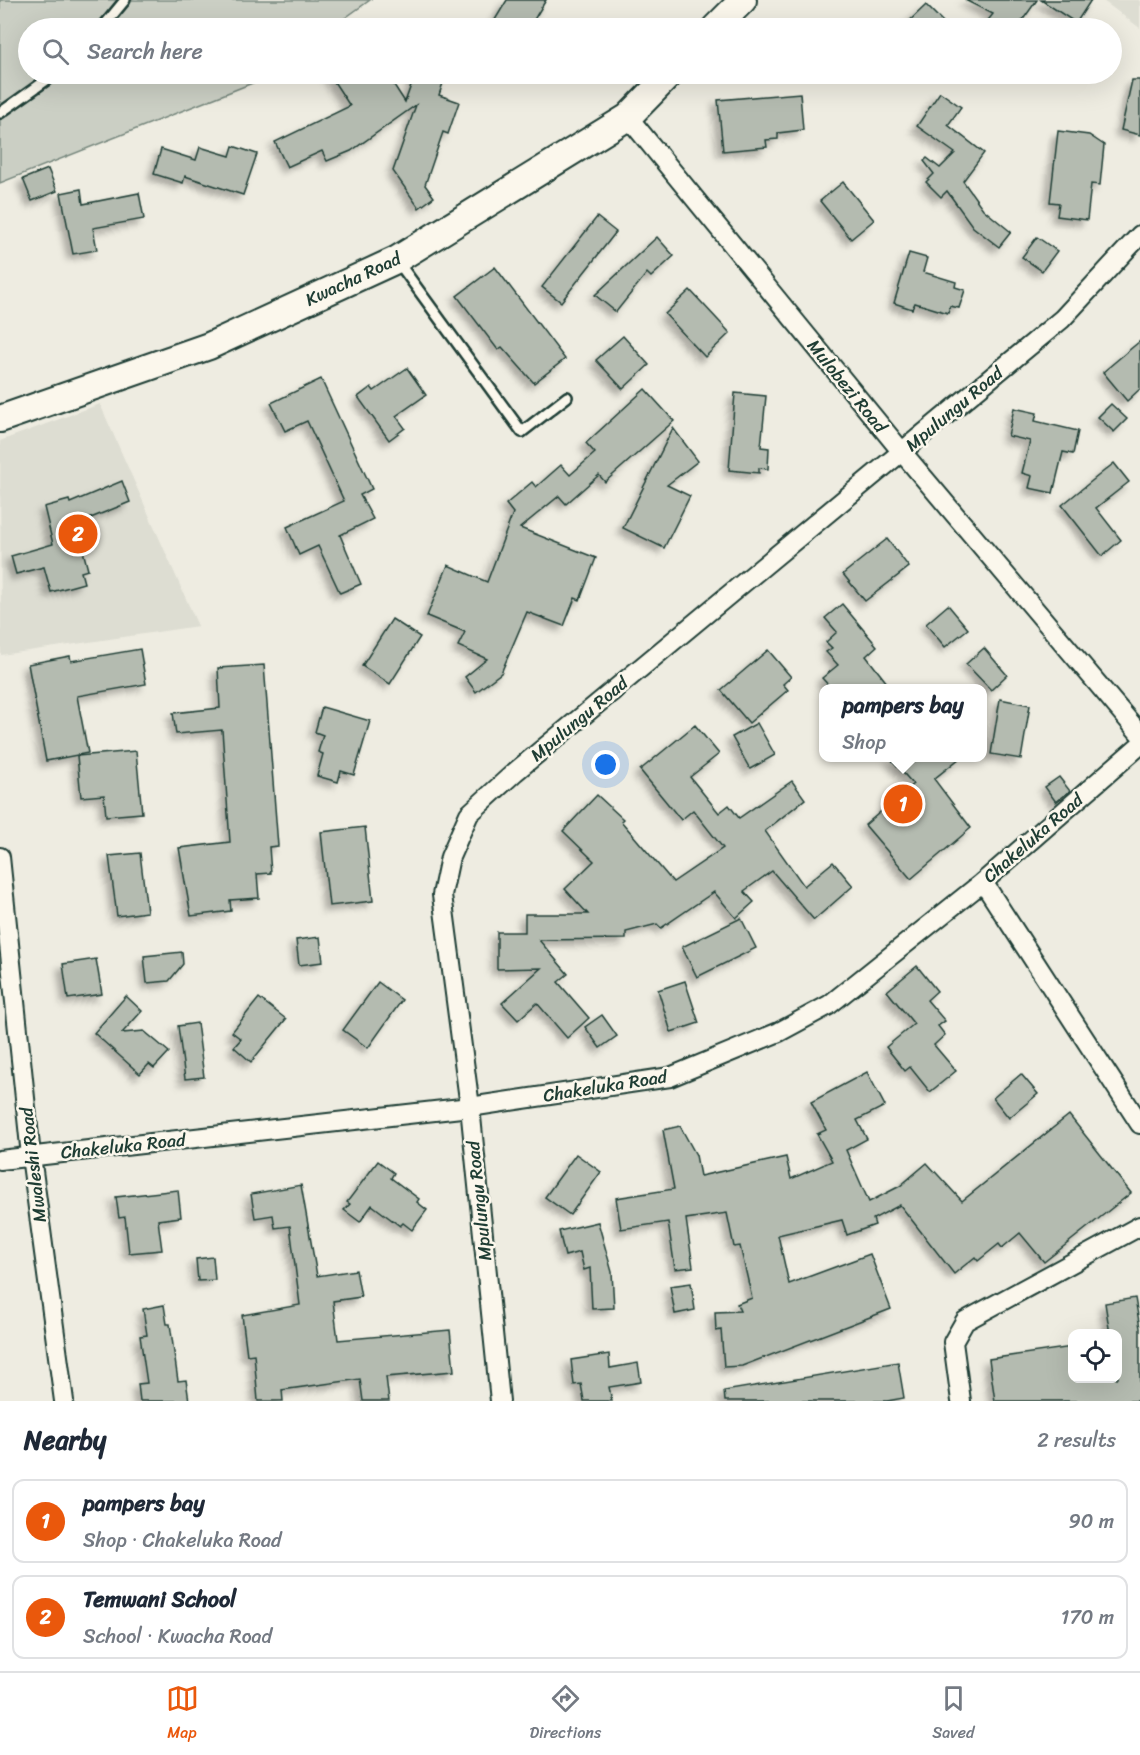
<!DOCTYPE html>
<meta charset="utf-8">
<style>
body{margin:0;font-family:Sriracha,sans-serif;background:#f6f6f7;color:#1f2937}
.controls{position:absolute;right:18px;bottom:18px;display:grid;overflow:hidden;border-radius:12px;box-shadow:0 6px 24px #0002}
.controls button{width:54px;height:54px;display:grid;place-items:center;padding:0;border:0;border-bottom:2px solid #e0e1e3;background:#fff;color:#1f2937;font:30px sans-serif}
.you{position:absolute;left:606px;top:765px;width:21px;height:21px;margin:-15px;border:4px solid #fff;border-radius:50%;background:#1a73e8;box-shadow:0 0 0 9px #1a73e833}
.badge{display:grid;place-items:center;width:39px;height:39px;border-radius:50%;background:#ea580c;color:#fff;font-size:20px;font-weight:700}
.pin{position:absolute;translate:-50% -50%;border:3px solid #fff;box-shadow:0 2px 6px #0006}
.popup{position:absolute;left:819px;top:684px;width:168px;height:78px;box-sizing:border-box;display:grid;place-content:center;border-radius:12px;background:#fff;filter:drop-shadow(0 2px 4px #0005);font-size:20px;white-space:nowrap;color:#747a83}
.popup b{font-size:22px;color:#1f2937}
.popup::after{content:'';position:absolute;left:50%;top:100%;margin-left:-12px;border:12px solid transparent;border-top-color:#fff}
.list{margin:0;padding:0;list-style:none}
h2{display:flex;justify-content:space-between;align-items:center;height:78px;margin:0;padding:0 24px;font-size:26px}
h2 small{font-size:20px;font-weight:400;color:#747a83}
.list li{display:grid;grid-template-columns:39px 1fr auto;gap:18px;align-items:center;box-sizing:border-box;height:84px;margin:0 12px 12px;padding:0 12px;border:2px solid #e0e1e3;border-radius:12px}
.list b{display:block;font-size:22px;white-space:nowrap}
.list p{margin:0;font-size:20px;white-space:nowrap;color:#747a83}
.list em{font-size:20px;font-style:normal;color:#747a83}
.icon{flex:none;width:33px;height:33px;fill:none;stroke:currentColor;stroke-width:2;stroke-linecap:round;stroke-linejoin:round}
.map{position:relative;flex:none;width:1140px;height:1401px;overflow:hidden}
.search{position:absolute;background:#fff;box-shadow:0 6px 24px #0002;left:18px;right:18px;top:18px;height:66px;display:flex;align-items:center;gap:15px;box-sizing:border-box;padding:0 21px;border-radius:33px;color:#747a83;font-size:22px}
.sheet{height:270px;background:#fff}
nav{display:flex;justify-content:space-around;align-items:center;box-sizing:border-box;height:84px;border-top:2px solid #e0e1e3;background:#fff;font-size:16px;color:#747a83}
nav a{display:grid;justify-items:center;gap:3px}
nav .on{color:#ea580c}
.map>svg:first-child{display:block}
</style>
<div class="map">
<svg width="1140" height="1401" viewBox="0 0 1140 1401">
<defs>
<filter id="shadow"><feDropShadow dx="-5.5" dy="5.5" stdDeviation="3" flood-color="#0004"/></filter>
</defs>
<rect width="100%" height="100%" fill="#eeece1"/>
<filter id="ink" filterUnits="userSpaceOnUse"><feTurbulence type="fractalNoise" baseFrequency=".0167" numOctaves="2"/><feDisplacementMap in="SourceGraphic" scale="12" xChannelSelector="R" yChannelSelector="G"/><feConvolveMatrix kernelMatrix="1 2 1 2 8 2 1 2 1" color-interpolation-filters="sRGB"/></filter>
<g filter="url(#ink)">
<g fill="#ddddd2">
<path d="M1102 0H1140V28Z"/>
<path d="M100 404 198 626 1 655 0 441Z"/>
</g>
<path fill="#cbcfc4" stroke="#75867c" stroke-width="1.5" d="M0 0H370L331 28H28V74H269L260 80 0 183Z"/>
<g fill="#b4bbb0" stroke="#1f3d34" stroke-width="1.5" filter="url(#shadow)">
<path d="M507 0H546L529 28H490Z"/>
<path d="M965 0H1037L1017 28H982L993 14Z"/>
<path d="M1041 0H1091L1076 23Z"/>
<path d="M926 5 949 28H902Z"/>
<path d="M329 74H387L405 102 415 74H446L439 95 459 102 448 134 443 132 425 185 434 197 419 208 393 171 416 105 351 151 327 161 322 151 287 167 275 142 350 106Z"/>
<path d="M1132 80H1140V135L1121 130Z"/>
<path d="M940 92 961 107 948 125 984 153 963 181 983 209 1011 232 999 247 973 227 947 191 941 197 926 182 934 174 924 161 927 158 940 168 955 153 917 126Z"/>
<path d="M800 93 803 130 778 133V139L766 140 767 147 723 151 718 100Z"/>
<path d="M1058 131 1089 135 1104 145 1100 185 1091 184 1087 220 1057 216 1059 203 1050 202Z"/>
<path d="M233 146 257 154 243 195 185 176 183 183 154 174 161 149 196 160 200 147 230 156Z"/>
<path d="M48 169 57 191 32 201 23 179Z"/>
<path d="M843 182 874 220 851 239 820 201Z"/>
<path d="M81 189 83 204 139 193 144 219 93 228 97 250 73 254 61 193Z"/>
<path d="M597 217 616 232 561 302 542 287Z"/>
<path d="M657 237 674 256 651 277 647 273 616 312 595 295Z"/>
<path d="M1037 237 1057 251 1042 271 1022 257Z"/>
<path d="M909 253 927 258 923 272 956 282 955 287 965 290 959 308 950 306 948 313 915 303 912 309 894 303Z"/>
<path d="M495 267 565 359 534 383 502 347 498 350 457 296Z"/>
<path d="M690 290 730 333 705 357 665 314Z"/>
<path d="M623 336 649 365 623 389 596 360Z"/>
<path d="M1140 341V389L1127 401 1103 372Z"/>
<path d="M407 368 426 395 396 416 405 428 389 440 358 397 371 387 374 391Z"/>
<path d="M321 379 372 489 360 495 373 519 340 535 361 584 340 593 318 546 299 555 287 527 344 501 307 421 285 431 271 403Z"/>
<path d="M645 389 674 421 605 482 599 475 566 504 559 496 520 528 596 558 580 600 575 598 564 626 527 612 501 673 476 692 465 677 487 659 458 646 465 632 427 616 448 565 487 582 513 513 506 504 532 482 536 487 561 465 570 475 595 453 586 443Z"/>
<path d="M735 393 766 396 761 447 769 448 768 469 759 468V473L729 470Z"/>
<path d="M1111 404 1127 419 1114 432 1098 417Z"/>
<path d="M1014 408 1037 413 1035 421 1078 431 1073 454 1063 452 1053 493 1029 488 1032 476 1022 473 1030 441 1008 436Z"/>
<path d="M673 428 698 461 667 485 690 496 664 548 623 528Z"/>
<path d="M1114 463 1129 482 1096 508 1121 540 1102 556 1062 505Z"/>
<path d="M122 481 130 502 76 524 88 570 81 572 84 583 51 592 44 567 16 574 11 556 53 544 44 507 69 500 70 503Z"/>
<path d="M887 539 909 567 865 601 843 574Z"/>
<path d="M842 604 877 646 866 656 891 688H831L822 678 838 665 826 652 832 648 826 642 837 632 825 618Z"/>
<path d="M948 605 968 629 945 647 926 624Z"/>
<path d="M392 619 420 637 390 684 362 666Z"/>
<path d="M984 648 1007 675 991 690 966 664Z"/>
<path d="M140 649 146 684 77 696 88 753 46 761 28 664 70 656 71 661Z"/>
<path d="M768 650 791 677 783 684 788 690 749 723 721 690Z"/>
<path d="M264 665 278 846 269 847 271 873 257 874 259 898 230 900 231 911 191 916 179 848 230 842 222 730 176 734 173 713 220 708 218 668Z"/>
<path d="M1000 699 1030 705 1021 759 991 754Z"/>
<path d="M322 707 370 721 354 775 341 771 338 782 317 776 323 754 318 752 323 735 315 732Z"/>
<path d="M757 723 775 755 750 769 732 737Z"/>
<path d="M695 725 719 754 690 777 719 813 729 805 739 818 792 781 805 799 765 831 804 886 833 862 853 886 814 920 772 871 744 891 754 902 736 918 714 892 661 928 657 924 626 932V939L539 940 568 974 558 982 589 1018 567 1038 537 1003 518 1020 502 1003 541 968 497 969V932H525V914H588L565 889 594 861 563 831 597 795 623 819 621 821 673 882 723 848 693 810 681 820 640 770Z"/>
<path d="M136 751 142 813 106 816 104 795 81 797 77 756Z"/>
<path d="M890 758H960L934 779 971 828 911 879 865 825 913 784Z"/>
<path d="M1059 777 1070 791 1056 802 1045 787Z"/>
<path d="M365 827 373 901 329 906 321 832Z"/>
<path d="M140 853 147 912 117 916 109 856Z"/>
<path d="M741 918 756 948 697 977 682 947Z"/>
<path d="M320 937 323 962 299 965 296 940Z"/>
<path d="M182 952 183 964 169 981 147 983 144 956Z"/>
<path d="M96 959 102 994 68 999 63 964Z"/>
<path d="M917 966 937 991 927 1000 945 1021 938 1026 945 1035 934 1045 956 1071 930 1092 910 1067 905 1071 886 1047 914 1024 887 991Z"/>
<path d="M685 981 699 1023 671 1032 658 990Z"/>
<path d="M378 982 402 1000 368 1048 343 1030Z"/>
<path d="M126 996 142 1011 122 1033 144 1031 169 1052 154 1068 149 1064 140 1074 94 1033Z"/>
<path d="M259 998 286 1019 251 1062 234 1047 241 1039 232 1032Z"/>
<path d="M602 1015 617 1036 600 1048 585 1027Z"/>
<path d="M197 1023 204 1077 185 1079 178 1026Z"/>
<path d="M867 1072 885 1106 857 1120 867 1139 846 1150 869 1202 900 1186 927 1163 962 1201 1069 1115 1131 1193 1044 1262 1020 1233 1002 1248 999 1244 978 1261 975 1257 954 1274 900 1205 873 1219 875 1225 847 1235 842 1220 778 1235 789 1284 870 1254 891 1309 742 1366 724 1367 721 1330 716 1331 715 1312 740 1311 737 1304 752 1298 740 1246 734 1247 727 1213 686 1219 693 1267 675 1269 668 1222 621 1229 616 1198 674 1189 663 1130 680 1126 696 1155 700 1176 786 1157 791 1179 832 1161 817 1134 826 1130 811 1102Z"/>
<path d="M1021 1074 1038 1094 1009 1118 993 1098Z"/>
<path d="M576 1154 601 1172 570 1215 545 1197Z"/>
<path d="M378 1161 394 1173 391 1178 419 1199 417 1202 427 1210 412 1230 403 1223 400 1226 372 1205 360 1222 344 1210 350 1204 347 1202Z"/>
<path d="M301 1185 317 1276 356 1270 361 1297 333 1301 338 1340 450 1330 454 1371 386 1377 389 1401H363L360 1379 282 1390 283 1401H258L254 1354 247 1355 242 1315 300 1305 290 1226 275 1228 273 1215 255 1218 251 1194Z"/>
<path d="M178 1190 181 1217 158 1220 162 1250 129 1253 125 1217 119 1218 116 1197Z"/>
<path d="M598 1222 612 1272 614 1308 592 1309 590 1268 584 1270 580 1252 565 1256 559 1231Z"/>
<path d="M213 1257 215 1280 198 1281 196 1259Z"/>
<path d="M691 1283 695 1310 675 1314 670 1286Z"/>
<path d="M1135 1298 1140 1328V1401H995L989 1359 1072 1347V1378H1118V1334H1110L1105 1303Z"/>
<path d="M164 1305 167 1324H170L178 1381 186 1380 189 1401H140L138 1384 147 1383 140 1336 147 1335 143 1309Z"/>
<path d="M609 1354 610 1368 638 1363 641 1382 609 1387 612 1401H584L581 1384 574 1385 571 1360Z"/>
<path d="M898 1362 904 1398 887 1401H725L724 1391Z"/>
</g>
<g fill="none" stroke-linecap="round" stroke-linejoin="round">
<g stroke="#1f3d34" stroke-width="14">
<g id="service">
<path d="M102 28 125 0"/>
<path d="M0 113 55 74"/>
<path d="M398 262 522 432 567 397"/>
</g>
</g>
<g stroke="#1f3d34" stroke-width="22">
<g id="minor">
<path d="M628 117 902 452 1140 734"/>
<path d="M0 857 31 1156 64 1401"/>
<path d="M983 882 1140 1124"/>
<path d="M0 1160 470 1107 670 1077 779 1032 829 1005 983 882 1140 745"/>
<path d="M500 1401 470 1107 442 895 450 857 469 814 515 772 1062 319 1140 235"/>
<path d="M961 1401 953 1342 965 1321 1140 1226"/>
</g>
</g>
<g stroke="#1f3d34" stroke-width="30">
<g id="secondary">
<path d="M715 28 743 0"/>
<path d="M0 419 209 346 396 260 628 117 670 74"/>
</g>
</g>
<use href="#service" stroke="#fbf7ec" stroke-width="9"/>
<use href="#minor" stroke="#fbf7ec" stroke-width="18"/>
<use href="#secondary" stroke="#fbf7ec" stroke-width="26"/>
</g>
</g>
<g text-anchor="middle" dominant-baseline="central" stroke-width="5" stroke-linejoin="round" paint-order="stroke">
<g font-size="18" fill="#1f3d34" stroke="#fbf7ec">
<text transform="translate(353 279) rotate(-25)">Kwacha Road</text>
<text transform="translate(847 386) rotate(51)">Mulobezi Road</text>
<text transform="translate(954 409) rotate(-40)">Mpulungu Road</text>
<text transform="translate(579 719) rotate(-40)">Mpulungu Road</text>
<text transform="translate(1033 838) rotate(-41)">Chakeluka Road</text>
<text transform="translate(605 1086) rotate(-9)">Chakeluka Road</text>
<text transform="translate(123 1146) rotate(-6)">Chakeluka Road</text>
<text transform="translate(33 1165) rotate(-97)">Mwaleshi Road</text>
<text transform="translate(479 1201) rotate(-96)">Mpulungu Road</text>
</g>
</g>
</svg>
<div class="controls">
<button><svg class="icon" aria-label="locate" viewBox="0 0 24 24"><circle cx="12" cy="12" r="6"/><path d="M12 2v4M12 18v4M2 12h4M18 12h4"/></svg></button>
</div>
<div class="you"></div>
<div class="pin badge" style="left:903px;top:804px">1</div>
<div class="popup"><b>pampers bay</b>Shop</div>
<div class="pin badge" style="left:78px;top:534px">2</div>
<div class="search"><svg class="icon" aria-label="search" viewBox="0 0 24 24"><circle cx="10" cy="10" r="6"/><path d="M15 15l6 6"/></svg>Search here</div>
</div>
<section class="sheet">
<h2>Nearby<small>2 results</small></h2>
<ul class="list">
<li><span class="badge">1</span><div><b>pampers bay</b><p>Shop · Chakeluka Road</p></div><em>90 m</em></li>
<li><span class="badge">2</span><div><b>Temwani School</b><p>School · Kwacha Road</p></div><em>170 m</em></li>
</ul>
</section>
<nav>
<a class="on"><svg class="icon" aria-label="map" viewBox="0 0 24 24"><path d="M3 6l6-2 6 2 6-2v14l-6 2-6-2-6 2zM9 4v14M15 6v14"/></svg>Map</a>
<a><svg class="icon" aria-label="directions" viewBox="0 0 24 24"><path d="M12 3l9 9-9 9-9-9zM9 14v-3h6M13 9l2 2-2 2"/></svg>Directions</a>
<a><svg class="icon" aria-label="saved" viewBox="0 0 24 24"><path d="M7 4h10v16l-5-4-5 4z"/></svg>Saved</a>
</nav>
